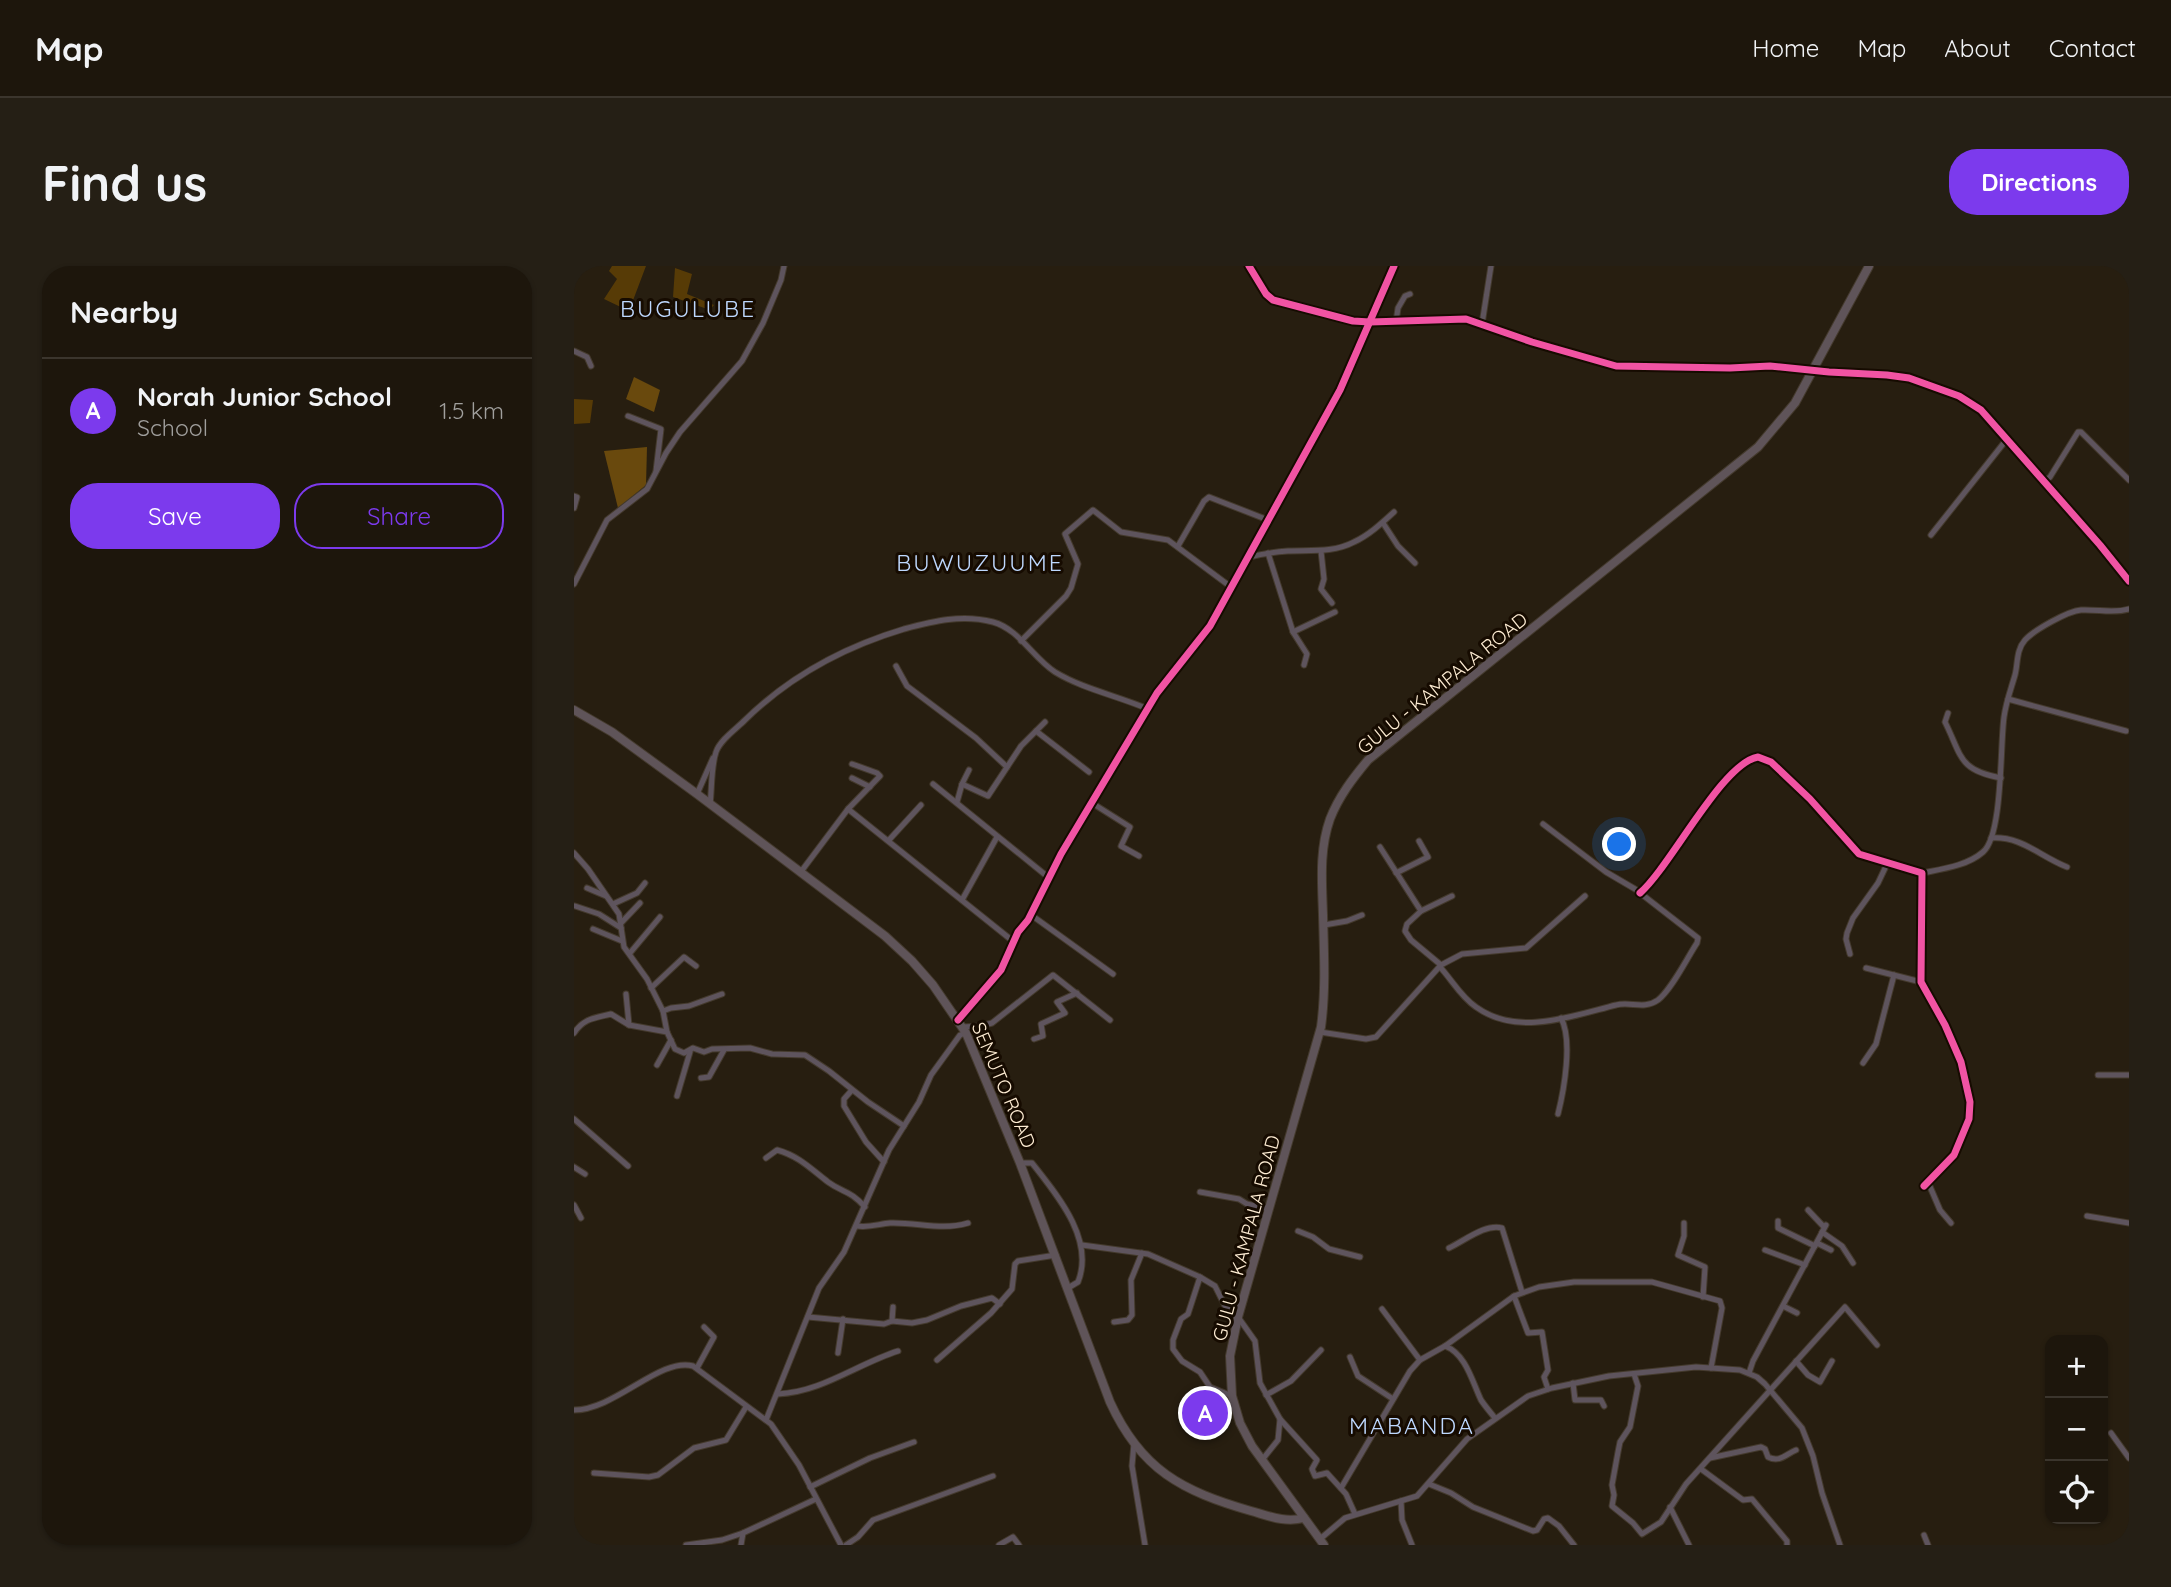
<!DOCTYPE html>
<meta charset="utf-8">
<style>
body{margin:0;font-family:Quicksand,sans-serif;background:#251f15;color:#f1f3f6}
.controls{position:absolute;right:21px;bottom:21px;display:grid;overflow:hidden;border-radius:14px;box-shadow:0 2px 5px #0004}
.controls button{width:63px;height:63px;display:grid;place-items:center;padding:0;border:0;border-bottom:2px solid #3b352d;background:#1d160c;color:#f1f3f6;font:35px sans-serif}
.you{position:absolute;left:1046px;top:579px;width:24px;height:24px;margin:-18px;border:5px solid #fff;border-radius:50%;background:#1a73e8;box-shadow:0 0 0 10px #1a73e833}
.badge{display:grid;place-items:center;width:46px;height:46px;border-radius:50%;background:#7c3aed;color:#fff;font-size:23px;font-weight:700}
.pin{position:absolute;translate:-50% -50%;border:4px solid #fff;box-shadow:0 2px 7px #0006}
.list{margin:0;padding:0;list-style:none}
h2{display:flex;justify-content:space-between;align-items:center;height:91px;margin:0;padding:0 28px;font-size:30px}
h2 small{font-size:23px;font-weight:400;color:#a09f9d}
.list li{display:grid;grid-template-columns:46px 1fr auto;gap:21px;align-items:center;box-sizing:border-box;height:105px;padding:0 28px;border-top:2px solid #3b352d}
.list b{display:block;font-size:26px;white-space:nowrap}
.list p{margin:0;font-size:23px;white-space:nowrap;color:#a09f9d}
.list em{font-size:23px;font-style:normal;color:#a09f9d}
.actions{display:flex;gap:14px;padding:21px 28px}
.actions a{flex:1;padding:16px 0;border:2px solid #7c3aed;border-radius:28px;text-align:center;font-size:24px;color:#7c3aed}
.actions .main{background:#7c3aed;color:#fff}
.icon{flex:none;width:38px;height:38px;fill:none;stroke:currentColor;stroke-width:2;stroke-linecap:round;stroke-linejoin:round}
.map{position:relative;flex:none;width:1555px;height:1279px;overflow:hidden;border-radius:28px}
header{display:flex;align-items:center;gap:42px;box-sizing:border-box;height:98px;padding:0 35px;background:#1d160c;border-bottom:2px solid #3b352d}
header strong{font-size:33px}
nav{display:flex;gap:38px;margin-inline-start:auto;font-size:24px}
.intro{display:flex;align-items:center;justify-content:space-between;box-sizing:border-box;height:168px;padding:0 42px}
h1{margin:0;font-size:49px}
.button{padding:18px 32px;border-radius:28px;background:#7c3aed;color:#fff;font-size:24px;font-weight:700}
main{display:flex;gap:42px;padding:0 42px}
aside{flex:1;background:#1d160c;border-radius:28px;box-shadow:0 2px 5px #0004}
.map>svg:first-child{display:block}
</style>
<header>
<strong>Map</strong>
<nav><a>Home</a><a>Map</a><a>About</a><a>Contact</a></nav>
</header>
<div class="intro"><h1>Find us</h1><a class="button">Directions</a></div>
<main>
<aside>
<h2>Nearby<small></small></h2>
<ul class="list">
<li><span class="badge">A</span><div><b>Norah Junior School</b><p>School</p></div><em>1.5 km</em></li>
</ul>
<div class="actions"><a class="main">Save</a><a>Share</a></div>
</aside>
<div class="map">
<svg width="1555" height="1279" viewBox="0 0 1555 1279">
<rect width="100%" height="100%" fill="#271e10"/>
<g fill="#573b06">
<path d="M38 0H72L55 45 30 33 43 13 35 5Z"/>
<path d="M101 2 118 8 113 28 140 39 136 44 99 31Z"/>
<path d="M0 133 19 134 16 157 0 158Z"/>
</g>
<g fill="#69490d">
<path d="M60 111 86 124 80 146 52 133Z"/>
<path d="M73 181 72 219 44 242 30 185Z"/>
</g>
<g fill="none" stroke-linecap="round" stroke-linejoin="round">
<g stroke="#443a2d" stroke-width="7">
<g id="minor">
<path d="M675 0 692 28 699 34 779 55 796 56 892 53 958 76 1042 100 1156 102 1196 100 1255 106 1313 109 1335 112 1385 130 1407 144 1526 279 1555 315"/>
<path d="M822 56 824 42 831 30 836 28"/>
<path d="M908 58 917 0"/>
<path d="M0 85 13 91 17 100"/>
<path d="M54 150 87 163 82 205"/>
<path d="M1471 215 1476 211 1504 166H1507L1555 214"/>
<path d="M0 230 3 231 0 242"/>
<path d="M809 257 824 280 841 297"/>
<path d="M1357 269 1433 173"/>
<path d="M604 280 630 235 635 231 694 254"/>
<path d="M747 285 750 313 747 323 758 337"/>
<path d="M694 287 719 366 733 388 730 399"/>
<path d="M675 291C688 288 701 286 714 285 737 284 759 287 780 276 795 269 808 257 820 246"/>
<path d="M0 318 33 254 73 223 92 187 106 166 168 95 189 57 207 14 210 0"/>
<path d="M719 366 761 346"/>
<path d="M447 375 492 330 497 322 504 298 491 268 519 244 547 266 594 274 657 321"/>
<path d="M322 400 333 420 402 472 433 501"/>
<path d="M1434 433 1552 465"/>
<path d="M1374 447 1371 456C1388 490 1384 504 1427 512"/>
<path d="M462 465 515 506"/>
<path d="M278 512 296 521"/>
<path d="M359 518 474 611"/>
<path d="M388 518 414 530 447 480 471 456"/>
<path d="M123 528 139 492"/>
<path d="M383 536 388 518 395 504"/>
<path d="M518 537 556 561 547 580 565 590"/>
<path d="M136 539C138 522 137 501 142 486 146 474 162 463 171 454 216 410 270 381 330 363 360 355 388 348 419 356 445 363 459 392 481 406 509 423 544 430 574 443"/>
<path d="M274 543 440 676"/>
<path d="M1417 572C1448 570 1465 590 1493 601"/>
<path d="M315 574 347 539"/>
<path d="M806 581 847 645 833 658 831 665 837 674 867 699"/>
<path d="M0 587 14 603 45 648 50 681 73 713 89 745 93 766"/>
<path d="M226 607 274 543 306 510 303 507 278 498"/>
<path d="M822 607 854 591 845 575"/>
<path d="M1348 607C1368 603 1393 600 1409 586 1429 569 1426 479 1430 451 1432 436 1437 423 1441 409 1444 398 1442 384 1451 374 1460 364 1494 345 1507 344 1524 343 1539 348 1555 343"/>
<path d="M13 622 32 630"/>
<path d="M1066 627C1097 600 1148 497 1184 491L1197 496 1236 533 1285 588 1348 607 1347 716 1371 759 1387 796 1396 836 1395 853 1380 889 1350 920"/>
<path d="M388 634 423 571"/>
<path d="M39 638 63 627 71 617"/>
<path d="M1 640 25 648 47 662"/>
<path d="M847 645 878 630"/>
<path d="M457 646 460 651 539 708"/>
<path d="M47 657 66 637"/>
<path d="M750 659 773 655 788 649"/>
<path d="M19 663 48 675"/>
<path d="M56 687 86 651"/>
<path d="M1276 688 1272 673 1273 667 1279 652 1304 617 1313 598"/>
<path d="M866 701C878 714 887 731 902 741 943 771 998 750 1042 739 1056 735 1070 744 1084 734 1098 723 1113 692 1123 677L1124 672 1061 623 1032 606 969 558"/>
<path d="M1292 702 1347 716"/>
<path d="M77 722 110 691 122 700"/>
<path d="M52 728 55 759"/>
<path d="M89 745 97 742 115 740 148 728"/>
<path d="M384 754 427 704 444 666 454 654 487 588 583 427 636 360 766 124 820 0"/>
<path d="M389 761 407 760 418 757 479 709 536 754"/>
<path d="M746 766 792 773 802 771 867 699 888 688 952 682 1011 630"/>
<path d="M0 767C10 752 21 752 37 748L55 759 93 766 101 783 110 787 119 782 130 786 138 783 176 782 198 788 231 789 255 805 294 836 330 860"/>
<path d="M460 773 469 770 467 758 491 747 483 736 503 727"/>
<path d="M1289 797 1302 778 1320 709"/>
<path d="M83 799 97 774"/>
<path d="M1524 809H1555"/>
<path d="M127 812 135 811 150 784"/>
<path d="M278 824 270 833V840L292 876 310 896"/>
<path d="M103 830 116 786"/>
<path d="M984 848C990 824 999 774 987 752"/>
<path d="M0 853 54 900"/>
<path d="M192 892 203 884C225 890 237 903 254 916 269 927 276 924 291 941"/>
<path d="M446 897H458C483 929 521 973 504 1016L494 1022"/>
<path d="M0 901 11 908"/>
<path d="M1354 916 1366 944 1377 957"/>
<path d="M626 926 665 933 673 938 695 943"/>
<path d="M0 939 7 952"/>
<path d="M1234 944 1250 961"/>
<path d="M1513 950 1555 957"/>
<path d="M1204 955V962L1241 980"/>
<path d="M1110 957V970L1104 989 1131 1001 1129 1031"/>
<path d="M283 960C295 962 305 958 316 957 344 956 367 965 394 957"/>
<path d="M724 965 739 971 755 983 786 991"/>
<path d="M1248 966 1268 980 1279 997"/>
<path d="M1243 977 1257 984"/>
<path d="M508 979 574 988 626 1011"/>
<path d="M875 982C890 975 912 957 928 962L948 1026"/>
<path d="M1191 984 1231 999"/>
<path d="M940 1030 954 1067 968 1066 974 1104 970 1111 974 1123"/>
<path d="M1209 1040 1223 1047"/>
<path d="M808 1043 846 1094"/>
<path d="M234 1051 310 1058 318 1055 319 1041"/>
<path d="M318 1055 338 1057 353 1054 387 1040 418 1032 426 1038"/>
<path d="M540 1056 554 1054 558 1049 557 1014 568 987"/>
<path d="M871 1080C892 1088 898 1115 907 1134 911 1140 916 1146 921 1152"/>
<path d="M264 1087 269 1053"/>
<path d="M776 1091 784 1110 819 1133"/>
<path d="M363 1094 417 1047 438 1023 441 998 444 995 482 989"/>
<path d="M1222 1095 1234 1109 1246 1116 1258 1095"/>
<path d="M123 1102 140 1071 130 1061"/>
<path d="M1175 1107 1179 1095 1252 959"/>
<path d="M1060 1108 1064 1120 1056 1161 1046 1176 1044 1186 1038 1219 1040 1229 1038 1240 1059 1257 1068 1268 1087 1256 1112 1218 1271 1041 1303 1079"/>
<path d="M999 1117 1001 1134H1027L1030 1140"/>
<path d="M204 1128C248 1126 283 1098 324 1085"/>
<path d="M692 1129 717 1115 747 1084"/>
<path d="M658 1130 636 1121 626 1106 608 1095 599 1083V1074L607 1053 614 1048 626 1011 641 1020 651 1040 664 1051 681 1075 686 1117 706 1153 704 1174 688 1194"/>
<path d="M0 1144C41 1144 86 1091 119 1100L197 1158 225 1199 267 1279"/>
<path d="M706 1153 743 1194 738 1203 741 1210 753 1207 772 1228 781 1248"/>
<path d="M192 1154 245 1022 270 986 315 884 345 836 357 809 386 769 392 767"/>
<path d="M1537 1167 1555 1192"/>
<path d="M560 1177 558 1200 571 1279"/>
<path d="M1136 1192 1187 1181 1191 1183 1194 1191C1206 1197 1212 1188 1222 1184"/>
<path d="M1127 1203 1169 1234 1178 1233 1213 1275V1279"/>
<path d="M20 1207 75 1211 84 1209 120 1182 152 1174 172 1141"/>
<path d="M855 1218 877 1227 899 1241 959 1265 963 1264 970 1253 974 1252 985 1260 1000 1279"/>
<path d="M236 1221 296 1192 340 1176"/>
<path d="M767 1222 836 1105 846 1094 871 1080 940 1030 965 1021 1000 1016H1078L1146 1035 1148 1042 1137 1102"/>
<path d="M827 1235 828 1254 838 1279"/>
<path d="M1096 1241 1115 1279"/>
<path d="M1350 1269 1354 1279"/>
<path d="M746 1273 771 1252 843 1230 893 1173 954 1130 978 1122 1035 1110 1122 1101 1166 1104 1183 1111 1191 1118 1228 1162 1239 1190 1248 1227 1266 1279"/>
<path d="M112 1279 148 1274 169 1267"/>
<path d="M167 1279 169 1267 242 1233"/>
<path d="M272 1279 284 1271 299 1254 419 1210"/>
<path d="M425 1279 439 1271 445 1279"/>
</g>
</g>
<g stroke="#443a2d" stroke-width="10">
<g id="major">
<path d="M0 444 38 466 123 528 311 670 338 695 359 719 392 767 446 897 536 1136C567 1204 608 1225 677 1245 695 1250 711 1257 730 1252"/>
<path d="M750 1279 678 1180 666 1157 658 1130 656 1090 664 1051 747 761C752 724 750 687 749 649 748 616 745 584 756 553 765 530 779 512 794 494L1184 181 1221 137 1295 0"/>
</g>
</g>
<use href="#minor" stroke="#5e545d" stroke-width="5"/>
<use href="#major" stroke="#5f5459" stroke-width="8"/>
<g stroke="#160b00" stroke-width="11">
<g id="cycleway">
<path d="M675 0 692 28 699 34 779 55 796 56 892 53 958 76 1042 100 1156 102 1196 100 1255 106 1313 109 1335 112 1385 130 1407 144 1526 279 1555 315"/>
<path d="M1066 627C1097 600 1148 497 1184 491L1197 496 1236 533 1285 588 1348 607 1347 716 1371 759 1387 796 1396 836 1395 853 1380 889 1350 920"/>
<path d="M384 754 427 704 444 666 454 654 487 588 583 427 636 360 766 124 820 0"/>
</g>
</g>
<use href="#cycleway" stroke="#f153a3" stroke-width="7"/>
</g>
<g text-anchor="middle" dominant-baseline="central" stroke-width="6" stroke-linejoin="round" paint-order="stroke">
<g font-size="19" fill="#ffeed4" stroke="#160b00">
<text transform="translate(868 417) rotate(-39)">GULU - KAMPALA ROAD</text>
<text transform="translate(430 819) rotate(67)">SEMUTO ROAD</text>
<text transform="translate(672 972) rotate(-75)">GULU - KAMPALA ROAD</text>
</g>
<g font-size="23" letter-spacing="2" fill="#bed8fe" stroke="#160b00">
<text x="114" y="42">BUGULUBE</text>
<text x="406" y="296">BUWUZUUME</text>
<text x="838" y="1159">MABANDA</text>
</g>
</g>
</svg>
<div class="controls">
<button>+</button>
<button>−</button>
<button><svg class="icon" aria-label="locate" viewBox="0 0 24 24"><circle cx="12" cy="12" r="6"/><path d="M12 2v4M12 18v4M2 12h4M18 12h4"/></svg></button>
</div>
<div class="you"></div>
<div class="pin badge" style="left:631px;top:1147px">A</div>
</div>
</main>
